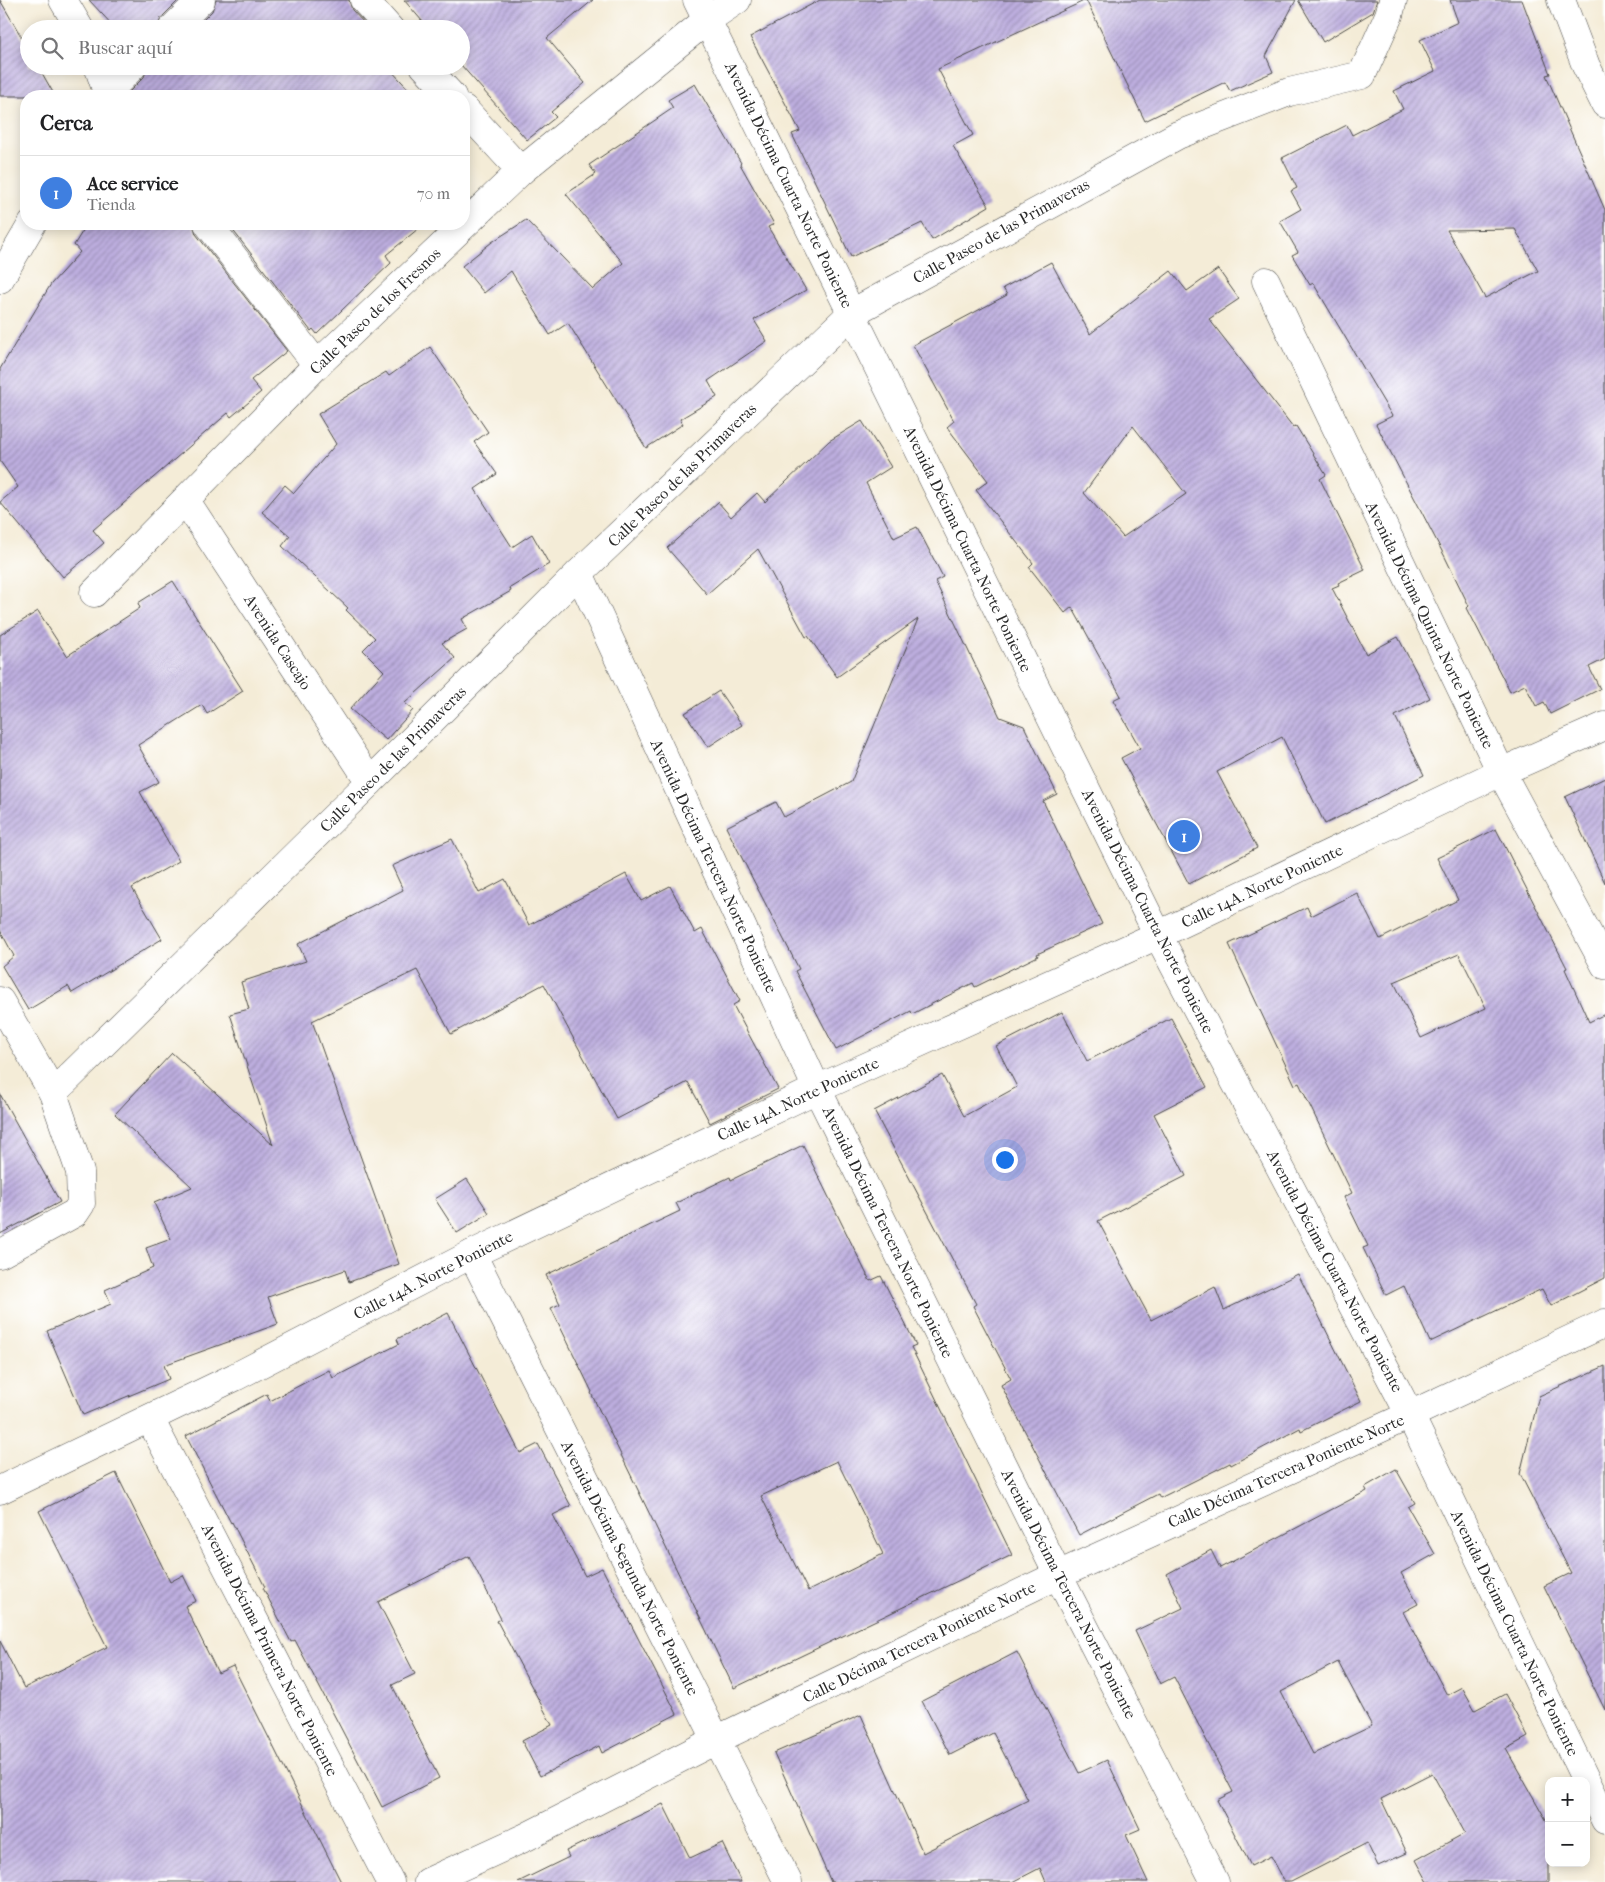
<!DOCTYPE html>
<html lang="es">
<meta charset="utf-8">
<style>
body{margin:0;font-family:"IM FELL French Canon",serif;background:#f2f2f2;color:#202124}
.controls{position:absolute;right:15px;bottom:15px;display:grid;overflow:hidden;border-radius:10px;box-shadow:0 2px 12px #0003}
.controls button{width:45px;height:45px;display:grid;place-items:center;padding:0;border:0;border-bottom:1px solid #e0e0e0;background:#fff;color:#202124;font:25px sans-serif}
.you{position:absolute;left:1004px;top:1159px;width:18px;height:18px;margin:-12px;border:4px solid #fff;border-radius:50%;background:#1a73e8;box-shadow:0 0 0 8px #1a73e833}
.badge{display:grid;place-items:center;width:32px;height:32px;border-radius:50%;background:#b5179e;color:#fff;font-size:16px;font-weight:700}
.pin{position:absolute;translate:-50% -50%;border:2px solid #fff;box-shadow:0 1px 5px #0006}
.list{margin:0;padding:0;list-style:none}
h2{display:flex;justify-content:space-between;align-items:center;height:65px;margin:0;padding:0 20px;font-size:21px}
h2 small{font-size:16px;font-weight:400;color:#757577}
.list li{display:grid;grid-template-columns:32px 1fr auto;gap:15px;align-items:center;box-sizing:border-box;height:75px;padding:0 20px;border-top:1px solid #e0e0e0}
.list b{display:block;font-size:19px;white-space:nowrap}
.list p{margin:0;font-size:16px;white-space:nowrap;color:#757577}
.list em{font-size:16px;font-style:normal;color:#757577}
.icon{flex:none;width:28px;height:28px;fill:none;stroke:currentColor;stroke-width:2;stroke-linecap:round;stroke-linejoin:round}
.map{position:relative;flex:none;width:1605px;height:1882px;overflow:hidden}
.search{position:absolute;background:#fff;box-shadow:0 2px 12px #0003;left:20px;top:20px;width:450px;height:55px;display:flex;align-items:center;gap:12px;box-sizing:border-box;padding:0 18px;border-radius:28px;color:#757577;font-size:19px}
.panel{position:absolute;background:#fff;box-shadow:0 2px 12px #0003;left:20px;top:90px;width:450px;height:140px;border-radius:20px}
.map>svg:first-child{display:block}
</style>
<div class="map">
<svg width="1605" height="1882" viewBox="0 0 1605 1882">
<defs>
<pattern id="building-hatch" width="6" height="6" patternUnits="userSpaceOnUse" patternTransform="scale(1.25)"><rect width="6" height="6" fill="#bdaedf"/><path d="M-1 1l2-2M0 6l6-6M5 7l2-2" fill="none" stroke="#9a8eb5"/></pattern>
</defs>
<rect width="100%" height="100%" fill="#fff"/>
<filter id="ink" filterUnits="userSpaceOnUse"><feTurbulence type="fractalNoise" baseFrequency=".02" numOctaves="2"/><feDisplacementMap in="SourceGraphic" scale="10" xChannelSelector="R" yChannelSelector="G"/><feConvolveMatrix kernelMatrix="1 2 1 2 8 2 1 2 1" color-interpolation-filters="sRGB"/></filter>
<filter id="wash" filterUnits="userSpaceOnUse"><feTurbulence type="fractalNoise" baseFrequency=".0096" numOctaves="4" result="noise"/><feDisplacementMap in="SourceGraphic" scale="20" xChannelSelector="R" yChannelSelector="G"/><feGaussianBlur stdDeviation="1.12" result="paint"/><feColorMatrix in="noise" values="0 0 0 0 0 0 0 0 0 0 0 0 0 0 0 0 0 1.4 0 .05"/><feComposite in="paint" operator="in"/></filter>
<g filter="url(#wash)">
<rect width="100%" height="100%" fill="#f4ecd7"/>
<g id="blocks">
<g fill="url(#building-hatch)" fill-rule="evenodd">
<path d="M0 0 29 50V66H38L55 96H0Z"/>
<path d="M89 0H179L161 18 157 29H116Z"/>
<path d="M216 0H349L352 10 365 24 358 29H194L212 11Z"/>
<path d="M404 0H593L547 38 585 83 551 112 556 117 527 140 461 65V29H429Z"/>
<path d="M820 0H1296L1266 56 1273 72 1230 91 1225 82 1145 121 1086 0 938 69 973 135 953 146 989 206 932 240 922 223 851 257 792 134 800 131 750 37Z"/>
<path d="M1298 0H1377L1373 12 1323 42Z"/>
<path d="M1450 0H1522L1550 74 1546 75 1605 210V659L1589 667 1600 689 1550 714 1544 702 1536 706 1525 685 1510 692 1467 608 1469 606 1445 557 1376 424 1392 416 1313 283 1310 285 1292 255 1298 252 1280 221 1301 209 1291 191 1297 188 1282 158 1347 125 1352 135 1403 109 1394 91 1435 71 1420 40 1458 22ZM1515 229 1538 271 1485 298 1447 230Z"/>
<path d="M148 66H387L415 96H125L144 77Z"/>
<path d="M695 84 741 163 740 164 774 224 768 227 806 290 754 320 767 341 708 381 717 397 680 419 683 424 646 448 568 323 550 335 511 271 484 293 462 266 492 242 526 220 593 289 623 263 566 194 596 174 589 165 673 108 668 100Z"/>
<path d="M87 224H193L196 234 287 351 251 380 261 392 231 417 228 413 93 530 104 543 63 577 0 502 18 487 0 461V369L51 284 80 252 74 245Z"/>
<path d="M228 224H424L386 255 391 263 317 334 313 329 311 331Z"/>
<path d="M1051 262 1090 334 1171 271 1187 291 1218 269 1239 299 1209 319 1293 427 1296 426 1326 475 1320 479 1365 570 1338 583 1339 585 1332 588 1366 654 1398 637 1430 698 1395 716 1424 775 1325 824 1282 737 1217 772 1257 848 1189 884 1121 758 1140 748 1113 700 1121 696 1072 607 1065 613 1029 567 1033 563 976 490 988 481 947 427 954 421 913 345 1007 295 1003 288ZM1133 426 1186 494 1123 537 1084 493Z"/>
<path d="M430 347 488 432 474 442 497 474 475 489 512 547 532 534 549 564 510 588 511 591 462 619 467 629 442 643 455 658 405 703 413 710 386 740 350 709 384 671 363 650 375 638 346 610 348 608 282 546 290 536 262 512 285 485 294 493 336 444 318 414 386 372 389 376Z"/>
<path d="M862 421 891 467 866 483 894 538 917 527 943 577 935 581 1000 717 1024 726 1057 794 1043 801 1102 924 1037 954 1038 956 975 987 973 983 912 1014 911 1011 836 1050 795 971 799 969 726 827 776 802 784 817 851 782 918 619 837 677 808 636 806 637 758 549 707 594 667 548 718 502 731 517 757 493 765 502 829 441Z"/>
<path d="M173 581 243 691 207 714 202 705 138 745 159 782 140 792 179 861 132 888 162 939 72 993 68 986 28 1010 2 966 14 956 0 930V635L38 611 67 656 140 608 138 603Z"/>
<path d="M719 691 742 725 708 747 685 713Z"/>
<path d="M1605 778V883L1565 797Z"/>
<path d="M1496 829 1567 968 1565 969 1589 1022 1605 1014V1278L1551 1306 1542 1289 1430 1342 1404 1286 1386 1295 1363 1248 1368 1246 1344 1197 1352 1193 1299 1083 1295 1085 1229 944 1307 907 1311 916 1357 893 1380 939 1458 900 1437 858ZM1459 954 1486 1008 1421 1038 1394 982Z"/>
<path d="M452 839 479 893 505 879 529 925 626 874 641 901 670 886 695 933 702 929 740 1001 733 1005 778 1089 710 1123 688 1082 617 1119 544 984 451 1034 417 970 312 1021 399 1264 349 1282 345 1270 268 1297 278 1324 164 1365 169 1379 83 1415 47 1331 111 1304 105 1290 153 1268 146 1248 171 1239 154 1203 192 1187 115 1114 172 1053 273 1145 230 1014 249 1009 241 982 306 961 298 944 403 890 392 866Z"/>
<path d="M1062 1012 1087 1061 1171 1018 1207 1087 1154 1114 1186 1176 1098 1221 1151 1320 1215 1287 1224 1310 1298 1274 1361 1401 1301 1431 1300 1428 1231 1465 1230 1463 1160 1498 1158 1494 1079 1535 1001 1385 1011 1379 973 1306 976 1304 874 1111 942 1075 964 1116 1017 1087 996 1046Z"/>
<path d="M0 1094 60 1202 0 1234Z"/>
<path d="M803 1145 870 1281 881 1276 916 1345 911 1347 1012 1555 734 1688 591 1393 592 1392 551 1308 560 1304 546 1275 680 1211 676 1203 730 1177 731 1180ZM837 1461 883 1554 808 1591 761 1496Z"/>
<path d="M467 1179 489 1213 457 1233 435 1199Z"/>
<path d="M448 1313 520 1453 538 1444 571 1506 553 1515 585 1576 602 1568 677 1714 602 1753 599 1746 540 1776 522 1741 552 1725 497 1621 501 1619 469 1556 378 1602 415 1674 392 1685 439 1778 382 1807 295 1640 291 1642 263 1588 265 1587 232 1522 231 1523 186 1436 267 1394 270 1401 329 1370 333 1378 399 1344 397 1339Z"/>
<path d="M1605 1366V1710L1544 1586 1571 1573 1520 1474 1539 1396Z"/>
<path d="M1396 1469 1415 1503 1408 1507 1435 1554 1401 1573 1418 1604 1403 1612 1447 1695 1462 1687 1475 1710 1505 1694 1528 1737 1506 1749 1549 1825V1882H1428L1416 1860 1465 1833 1432 1773 1381 1799 1407 1853 1378 1866 1367 1843 1291 1882H1285L1271 1856 1251 1866 1217 1800 1233 1792 1174 1677 1160 1684 1135 1631 1183 1608 1167 1574 1211 1550 1220 1568 1367 1491 1365 1487ZM1338 1662 1372 1726 1313 1754 1281 1692Z"/>
<path d="M116 1473 170 1582 183 1575 196 1601 185 1606 218 1673 233 1666 341 1882H0V1641L24 1688 107 1647 39 1511Z"/>
<path d="M1017 1652 1079 1773 1107 1760 1140 1829 1126 1835 1148 1882H1046L1040 1868 1013 1882H831L774 1753 861 1715 923 1853 1028 1800 993 1733 950 1755 922 1701Z"/>
<path d="M663 1804 690 1858 722 1843 741 1882H518L569 1857 566 1851Z"/>
</g>
</g>
</g>
<g filter="url(#ink)">
<use href="#blocks" fill-opacity="0" stroke="#494845" stroke-width="1"/>
<g fill="none" stroke-linecap="round" stroke-linejoin="round">
<g stroke="#494845" stroke-width="29">
<g id="minor">
<path d="M63 0 80 29"/>
<path d="M364 0 390 29"/>
<path d="M697 0 1158 935 1410 1415 1605 1820"/>
<path d="M1561 0 1586 66 1605 104"/>
<path d="M172 29 201 0"/>
<path d="M98 66 107 92 110 96"/>
<path d="M424 66 452 96"/>
<path d="M104 96 133 66"/>
<path d="M464 109 521 171"/>
<path d="M208 224 317 365"/>
<path d="M0 279 32 224"/>
<path d="M1266 281 1501 772 1605 965"/>
<path d="M186 501 370 782"/>
<path d="M579 573 817 1089 1058 1575 1215 1882"/>
<path d="M94 593 317 365 521 171 707 20 737 0"/>
<path d="M0 1001 53 1093 80 1172 81 1204 75 1213 0 1254"/>
<path d="M53 1093 370 782 579 573 852 313 1178 135 1289 92 1362 75 1389 15 1393 0"/>
<path d="M472 1254 788 1882"/>
<path d="M150 1419 390 1882"/>
<path d="M0 1490 235 1377 472 1254 817 1089 1158 935 1501 772 1605 726"/>
<path d="M428 1882 526 1837 716 1740 1058 1575 1410 1415 1605 1323"/>
</g>
</g>
<use href="#minor" stroke="#fff" stroke-width="28"/>
</g>
</g>
<g text-anchor="middle" dominant-baseline="central" stroke-width="4" stroke-linejoin="round" paint-order="stroke">
<g font-size="16" fill="#2b2b2b" stroke="#fff">
<text transform="translate(789 185) rotate(64)">Avenida Décima Cuarta Norte Poniente</text>
<text transform="translate(1001 231) rotate(-29)">Calle Paseo de las Primaveras</text>
<text transform="translate(375 311) rotate(-44)">Calle Paseo de los Fresnos</text>
<text transform="translate(682 475) rotate(-44)">Calle Paseo de las Primaveras</text>
<text transform="translate(968 549) rotate(64)">Avenida Décima Cuarta Norte Poniente</text>
<text transform="translate(1430 625) rotate(64)">Avenida Décima Quinta Norte Poniente</text>
<text transform="translate(278 642) rotate(57)">Avenida Cascajo</text>
<text transform="translate(393 759) rotate(-45)">Calle Paseo de las Primaveras</text>
<text transform="translate(714 866) rotate(65)">Avenida Décima Tercera Norte Poniente</text>
<text transform="translate(1262 886) rotate(-25)">Calle 14A. Norte Poniente</text>
<text transform="translate(1148 911) rotate(63)">Avenida Décima Cuarta Norte Poniente</text>
<text transform="translate(798 1099) rotate(-25)">Calle 14A. Norte Poniente</text>
<text transform="translate(888 1232) rotate(64)">Avenida Décima Tercera Norte Poniente</text>
<text transform="translate(1335 1271) rotate(62)">Avenida Décima Cuarta Norte Poniente</text>
<text transform="translate(433 1275) rotate(-27)">Calle 14A. Norte Poniente</text>
<text transform="translate(1286 1471) rotate(-24)">Calle Décima Tercera Poniente Norte</text>
<text transform="translate(630 1568) rotate(63)">Avenida Décima Segunda Norte Poniente</text>
<text transform="translate(1069 1594) rotate(63)">Avenida Décima Tercera Norte Poniente</text>
<text transform="translate(1515 1633) rotate(64)">Avenida Décima Cuarta Norte Poniente</text>
<text transform="translate(919 1642) rotate(-26)">Calle Décima Tercera Poniente Norte</text>
<text transform="translate(270 1650) rotate(63)">Avenida Décima Primera Norte Poniente</text>
</g>
</g>
</svg>
<div class="controls">
<button>+</button>
<button>−</button>
</div>
<div class="you"></div>
<div class="pin badge" style="left:1184px;top:836px;background:#3f7fe0">1</div>
<div class="search"><svg class="icon" aria-label="search" viewBox="0 0 24 24"><circle cx="10" cy="10" r="6"/><path d="M15 15l6 6"/></svg>Buscar aquí</div>
<section class="panel">
<h2>Cerca<small></small></h2>
<ul class="list">
<li><span class="badge" style="background:#3f7fe0">1</span><div><b>Ace service</b><p>Tienda</p></div><em>70 m</em></li>
</ul>
</section>
</div>
